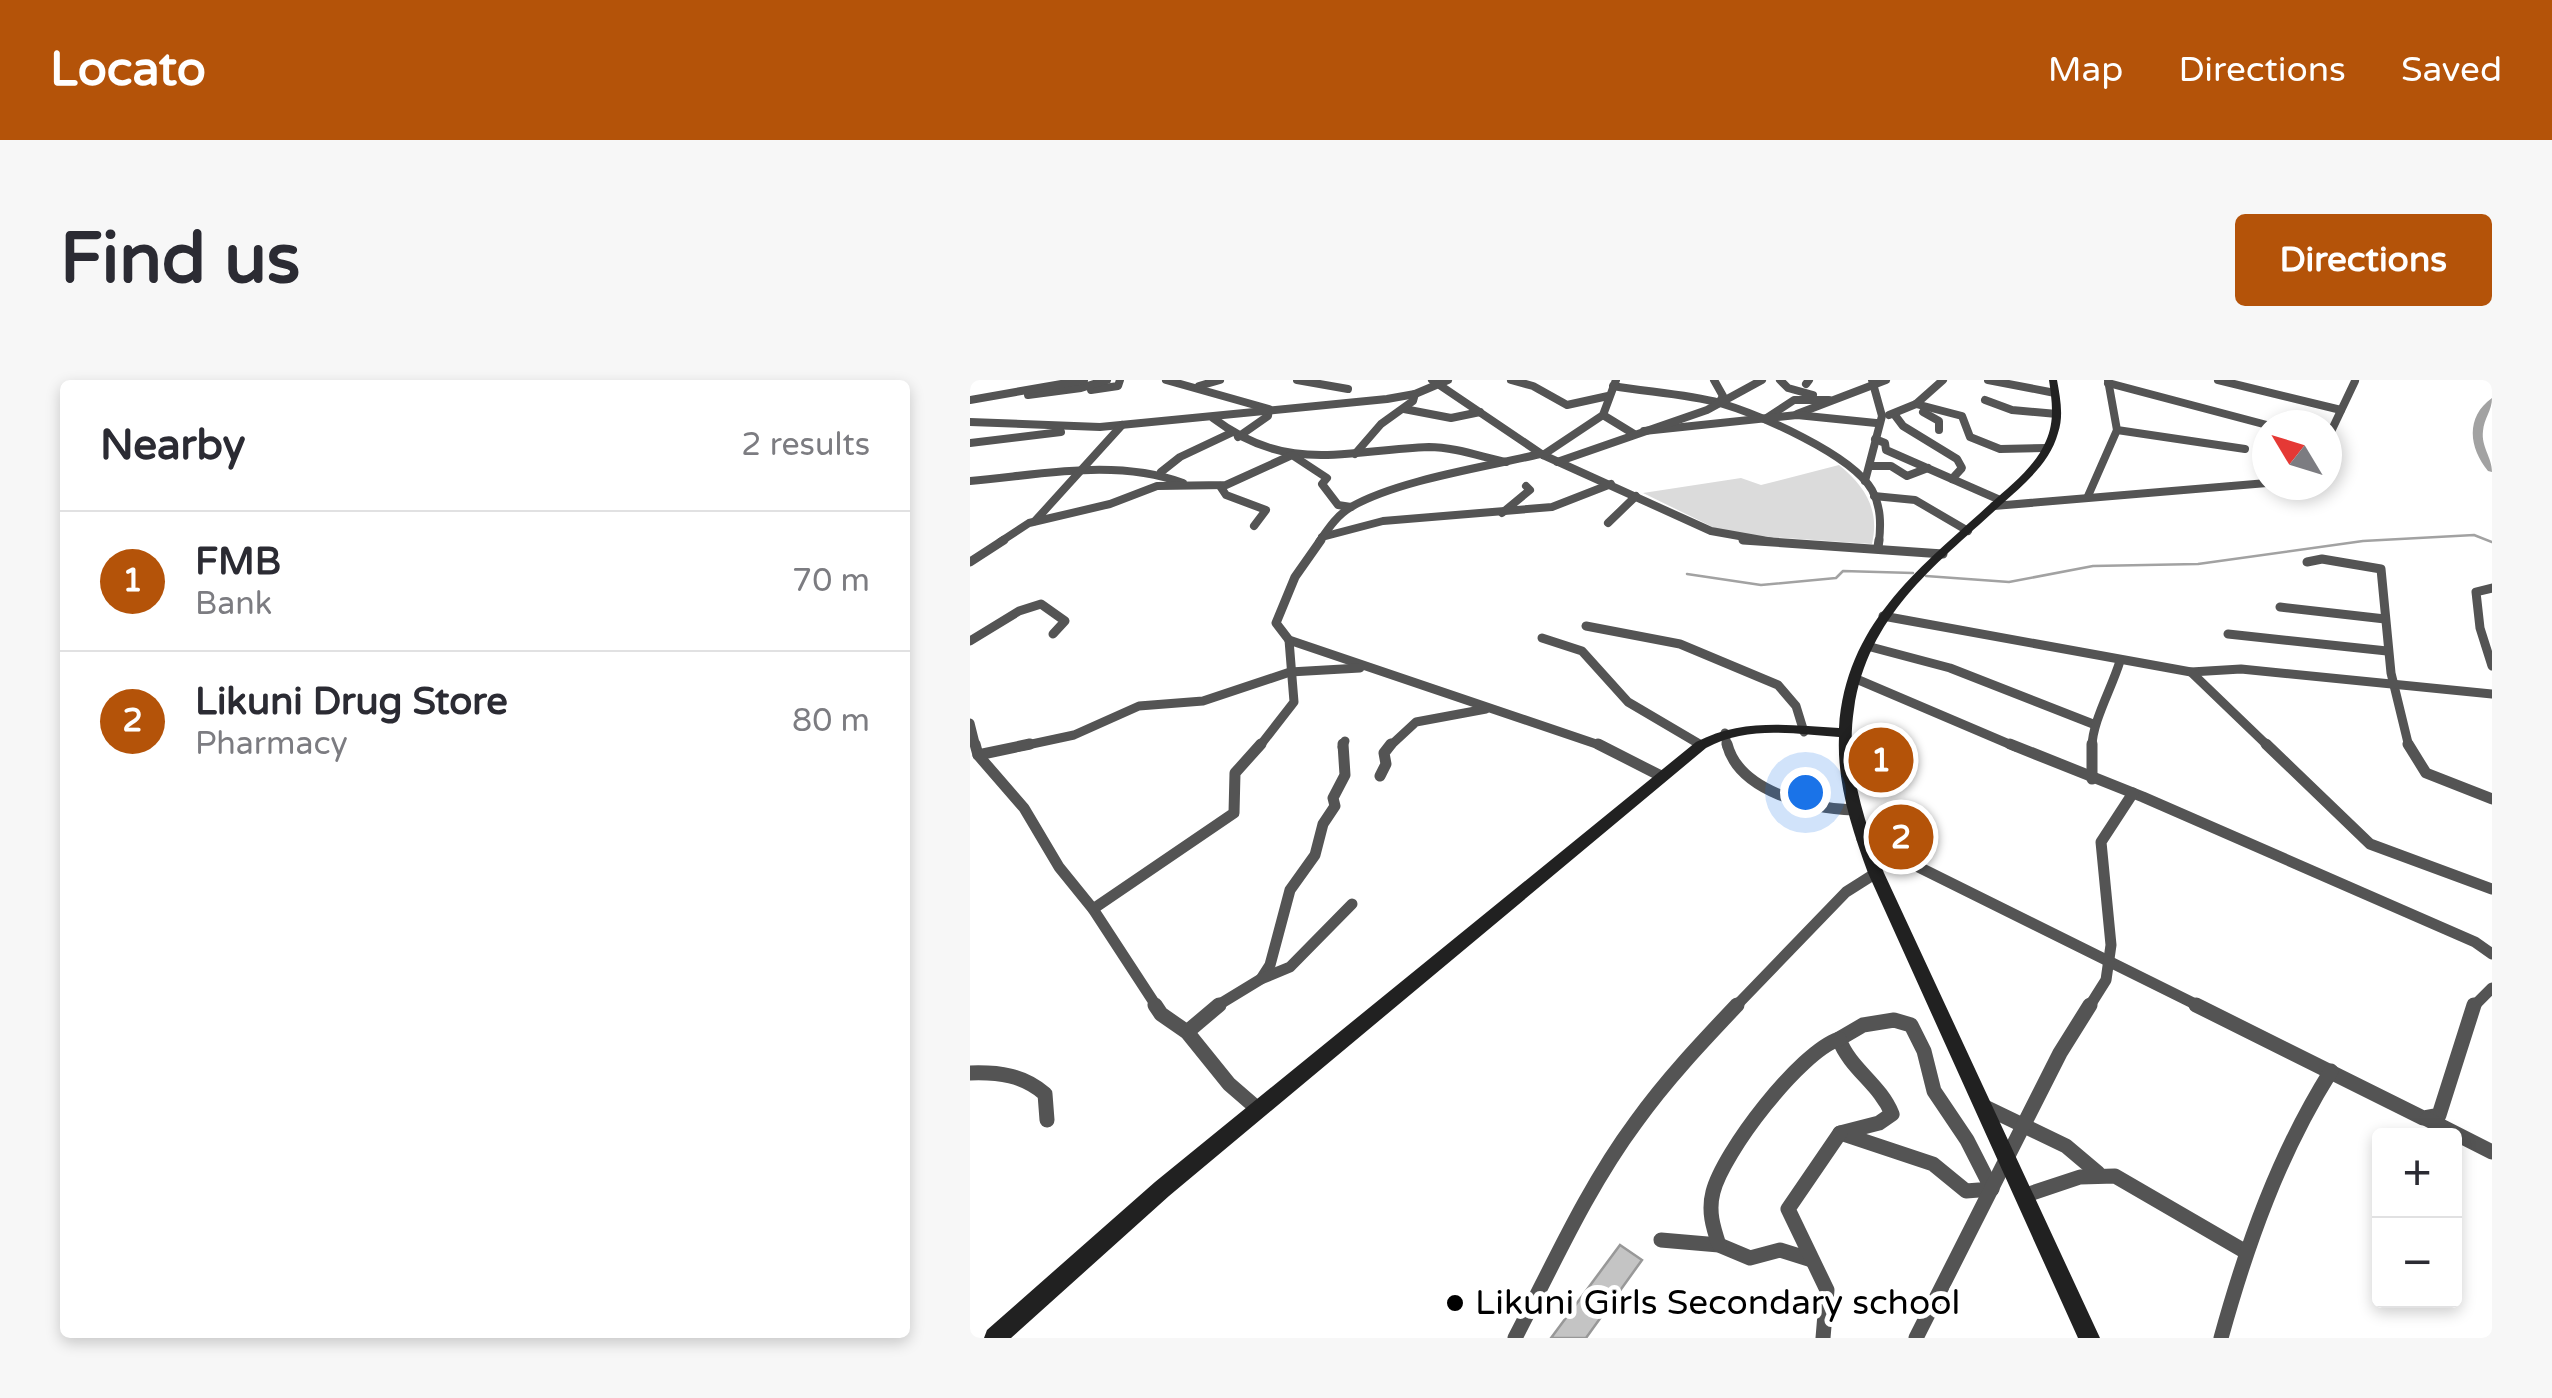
<!DOCTYPE html>
<meta charset="utf-8">
<style>
body{margin:0;font-family:"Varela Round",sans-serif;background:#f7f7f7;color:#2b2b33}
.controls{position:absolute;right:30px;bottom:30px;display:grid;overflow:hidden;border-radius:10px;box-shadow:0 5px 15px #0003}
.controls button{width:90px;height:90px;display:grid;place-items:center;padding:0;border:0;border-bottom:2px solid #e1e1e2;background:#fff;color:#2b2b33;font:50px sans-serif}
.compass{position:absolute;left:1282px;top:30px;width:90px;height:90px;border-radius:50%;background:#fff;box-shadow:0 5px 15px #0003;rotate:308deg}
.you{position:absolute;left:835px;top:412px;width:35px;height:35px;margin:-25px;border:8px solid #fff;border-radius:50%;background:#1a73e8;box-shadow:0 0 0 15px #1a73e833}
.badge{display:grid;place-items:center;width:65px;height:65px;border-radius:50%;background:#b45309;color:#fff;font-size:32px;font-weight:700}
.pin{position:absolute;translate:-50% -50%;border:5px solid #fff;box-shadow:0 2px 10px #0006}
.list{margin:0;padding:0;list-style:none}
h2{display:flex;justify-content:space-between;align-items:center;height:130px;margin:0;padding:0 40px;font-size:42px}
h2 small{font-size:32px;font-weight:400;color:#7c7c81}
.list li{display:grid;grid-template-columns:65px 1fr auto;gap:30px;align-items:center;box-sizing:border-box;height:140px;padding:0 40px;border-top:2px solid #e1e1e2}
.list b{display:block;font-size:38px;white-space:nowrap}
.list p{margin:0;font-size:32px;white-space:nowrap;color:#7c7c81}
.list em{font-size:32px;font-style:normal;color:#7c7c81}
.map{position:relative;flex:none;width:1522px;height:958px;overflow:hidden;border-radius:10px}
header{display:flex;align-items:center;gap:60px;box-sizing:border-box;height:140px;padding:0 50px;background:#b45309;color:#fff}
header strong{font-size:48px}
nav{display:flex;gap:55px;margin-inline-start:auto;font-size:35px}
.intro{display:flex;align-items:center;justify-content:space-between;box-sizing:border-box;height:240px;padding:0 60px}
h1{margin:0;font-size:70px}
.button{padding:25px 45px;border-radius:10px;background:#b45309;color:#fff;font-size:35px;font-weight:700}
main{display:flex;gap:60px;padding:0 60px}
aside{flex:1;background:#fff;border-radius:10px;box-shadow:0 5px 15px #0003}
.map>svg:first-child{display:block}
</style>
<header>
<strong>Locato</strong>
<nav><a>Map</a><a>Directions</a><a>Saved</a></nav>
</header>
<div class="intro"><h1>Find us</h1><a class="button">Directions</a></div>
<main>
<aside>
<h2>Nearby<small>2 results</small></h2>
<ul class="list">
<li><span class="badge">1</span><div><b>FMB</b><p>Bank</p></div><em>70 m</em></li>
<li><span class="badge">2</span><div><b>Likuni Drug Store</b><p>Pharmacy</p></div><em>80 m</em></li>
</ul>
</aside>
<div class="map">
<svg width="1522" height="958" viewBox="0 0 1522 958">
<rect width="100%" height="100%" fill="#fff"/>
<path fill="#dbdbdb" d="M869 85C895 106 910 130 902 164L757 154 673 113 771 98 791 105Z"/>
<g fill="none" stroke-linecap="round" stroke-linejoin="round">
<g stroke="#a2a2a2" stroke-width="2.5">
<path d="M717 194 791 205 866 198 873 191 943 193"/>
<path d="M956 196 1039 202 1123 186 1228 184 1393 161 1504 155 1522 162"/>
</g>
<path fill="#a2a2a2" fill-rule="evenodd" d="M1522 18C1522 31 1514 38 1513 51 1511 67 1522 77 1522 92L1518 91C1499 68 1495 37 1522 18Z"/>
</g>
<path fill="#c4c4c4" stroke="#989898" stroke-width="2.5" d="M650 865 672 880 616 958H581Z"/>
<g fill="none" stroke-linecap="round" stroke-linejoin="round">
<g stroke="#545454" stroke-width="8">
<path d="M196 0 299 29 298 36 268 57"/>
<path d="M327 0 378 9"/>
<path d="M462 0 573 75 741 151 803 162"/>
<path d="M541 0 563 6 597 25 638 16"/>
<path d="M744 0 753 16 749 23"/>
<path d="M810 0 818 8 843 15"/>
<path d="M1018 0 1085 13"/>
<path d="M1138 0 1147 50 1275 69"/>
<path d="M1248 0 1371 30"/>
<path d="M1138 3 1297 45"/>
<path d="M836 4 839 0"/>
<path d="M229 6 250 0"/>
<path d="M643 6C678 12 716 14 750 23 790 35 881 74 902 110 911 127 911 144 909 162"/>
<path d="M121 10 148 6 150 0"/>
<path d="M58 15 111 8 137 0"/>
<path d="M0 20 114 0"/>
<path d="M1015 20 1042 30 1087 34"/>
<path d="M946 24 992 36 1000 57 1030 69 1077 68"/>
<path d="M434 29 481 38 510 32"/>
<path d="M953 32 969 41V50"/>
<path d="M827 34 916 0"/>
<path d="M924 34 933 46 987 79 992 88 982 99"/>
<path d="M633 35 664 54"/>
<path d="M919 35 946 24 973 0"/>
<path d="M243 38C318 95 375 70 459 67 484 67 512 77 536 82"/>
<path d="M795 39 824 20H859"/>
<path d="M0 42 130 47 417 19 445 14 478 0"/>
<path d="M674 51 827 35 906 43"/>
<path d="M905 59 915 63 916 70 1030 120"/>
<path d="M1357 60 1385 1"/>
<path d="M0 63 91 52"/>
<path d="M1357 72V76"/>
<path d="M385 74 411 44 443 21 445 14"/>
<path d="M573 75 633 35 646 0"/>
<path d="M587 82 737 30 792 0"/>
<path d="M902 86H921L937 96 958 88"/>
<path d="M191 92 210 77 263 52"/>
<path d="M0 101C70 95 145 78 213 103"/>
<path d="M895 101 912 36 902 0"/>
<path d="M250 106 256 115 296 130 284 146"/>
<path d="M904 116 945 120 998 151"/>
<path d="M1118 116 1147 50"/>
<path d="M1024 126 1297 103"/>
<path d="M532 133 560 110 556 106"/>
<path d="M65 141 152 45"/>
<path d="M638 143 666 116"/>
<path d="M352 157 413 141 582 127 641 104"/>
<path d="M30 162 59 143 140 124 187 106 256 105 322 75 357 98 352 104 368 125 381 127"/>
<path d="M349 162C358 149 367 135 381 127 428 100 516 87 570 74"/>
</g>
<g stroke="#545454" stroke-width="9">
<path d="M351 160 325 197 306 243 319 260 635 367"/>
<path d="M773 160 973 174"/>
<path d="M908 167 909 160"/>
<path d="M0 182 34 160"/>
<path d="M1337 182 1352 179 1411 189 1421 293 1439 367"/>
<path d="M1522 208 1506 212 1510 248 1522 286"/>
<path d="M1310 227 1415 239"/>
<path d="M913 236 1221 292 1271 289 1522 314"/>
<path d="M616 246 710 264 808 305 826 326 834 352"/>
<path d="M1258 254 1417 271"/>
<path d="M572 258 612 271 658 322 731 365"/>
<path d="M0 261 49 231 71 224 95 241 83 254"/>
<path d="M897 266 980 288 1123 344"/>
<path d="M1221 292 1299 367"/>
<path d="M884 298 1046 367"/>
<path d="M0 343 6 367"/>
<path d="M755 353 757 367"/>
<path d="M48 367 104 355 169 326 233 321 320 292 390 288"/>
<path d="M289 367 324 322 319 260"/>
<path d="M372 367 375 361"/>
<path d="M419 367 446 342 516 329"/>
<path d="M1122 367C1122 342 1142 308 1150 281"/>
</g>
<g stroke="#545454" stroke-width="11">
<path d="M5 364 8 375 54 428 89 487 123 529 187 627"/>
<path d="M628 364 691 396"/>
<path d="M757 364C769 412 842 429 884 430"/>
<path d="M1040 364 1173 417 1505 562 1522 574"/>
<path d="M1122 364V399"/>
<path d="M1296 364 1400 464 1522 509"/>
<path d="M1438 364 1456 393 1522 419"/>
<path d="M8 375 60 364"/>
<path d="M410 396 416 384 414 373 421 364"/>
<path d="M892 459 1231 627"/>
<path d="M123 529 264 433 265 393 291 364"/>
<path d="M291 599 300 585 320 510 345 475 353 444 365 426 363 418 375 395 373 364"/>
<path d="M245 627 291 599 320 587 382 524"/>
<path d="M765 627 876 512 906 493"/>
<path d="M1119 627 1136 600 1141 565 1131 462 1163 413"/>
<path d="M1503 627 1522 608"/>
</g>
<g stroke="#545454" stroke-width="15">
<path d="M185 625 191 634 217 652 259 704 289 730"/>
<path d="M1226 625 1453 738 1469 735 1504 625"/>
<path d="M924 640 941 645 954 671 964 711 997 760 1022 809 996 811 963 784 870 753 909 743 922 734C910 704 880 689 869 659L893 645Z"/>
<path d="M217 652 249 625"/>
<path d="M0 693C29 692 53 695 75 714L77 740"/>
<path d="M1015 727 1096 766 1128 793"/>
<path d="M1457 739 1522 772"/>
<path d="M1053 816 1110 797 1145 796 1276 872"/>
<path d="M691 860 749 865 780 878 810 870 842 880"/>
<path d="M749 865C743 847 738 831 743 812 753 772 830 672 869 659"/>
<path d="M545 958C583 885 617 808 666 742 696 700 732 662 767 625"/>
<path d="M853 958 857 910 818 829 870 753"/>
<path d="M946 958 1090 673 1120 625"/>
<path d="M1251 958C1277 864 1309 774 1361 691"/>
</g>
<path fill="#212121" fill-rule="evenodd" d="M1079 0H1087C1090 17 1094 36 1088 53 1080 83 1054 104 1032 124 966 185 898 234 884 329 875 386 894 441 914 493L1130 958H1108L898 493C882 449 867 404 869 357 823 354 778 345 736 368L199 816 41 958H14L17 950 185 802 726 362C772 338 819 345 869 348 876 243 949 189 1020 124 1041 105 1065 87 1076 61 1085 41 1082 21 1079 0Z"/>
</g>
<circle fill="#000" stroke="#fff" stroke-width="4" cx="485" cy="923" r="10"/>
<g text-anchor="middle" dominant-baseline="central" stroke-width="10" stroke-linejoin="round" paint-order="stroke">
<g font-size="35" fill="#000" stroke="#fff" text-anchor="start">
<text x="505" y="923">Likuni Girls Secondary school</text>
</g>
</g>
</svg>
<div class="controls">
<button>+</button>
<button>−</button>
</div>
<svg class="compass" viewBox="-18 -18 36 36"><path d="M0-13l5 13h-10z" fill="#e53935"/><path d="M0 13l5-13h-10z" fill="#7c7c81"/></svg>
<div class="you"></div>
<div class="pin badge" style="left:911px;top:380px">1</div>
<div class="pin badge" style="left:931px;top:457px">2</div>
</div>
</main>
